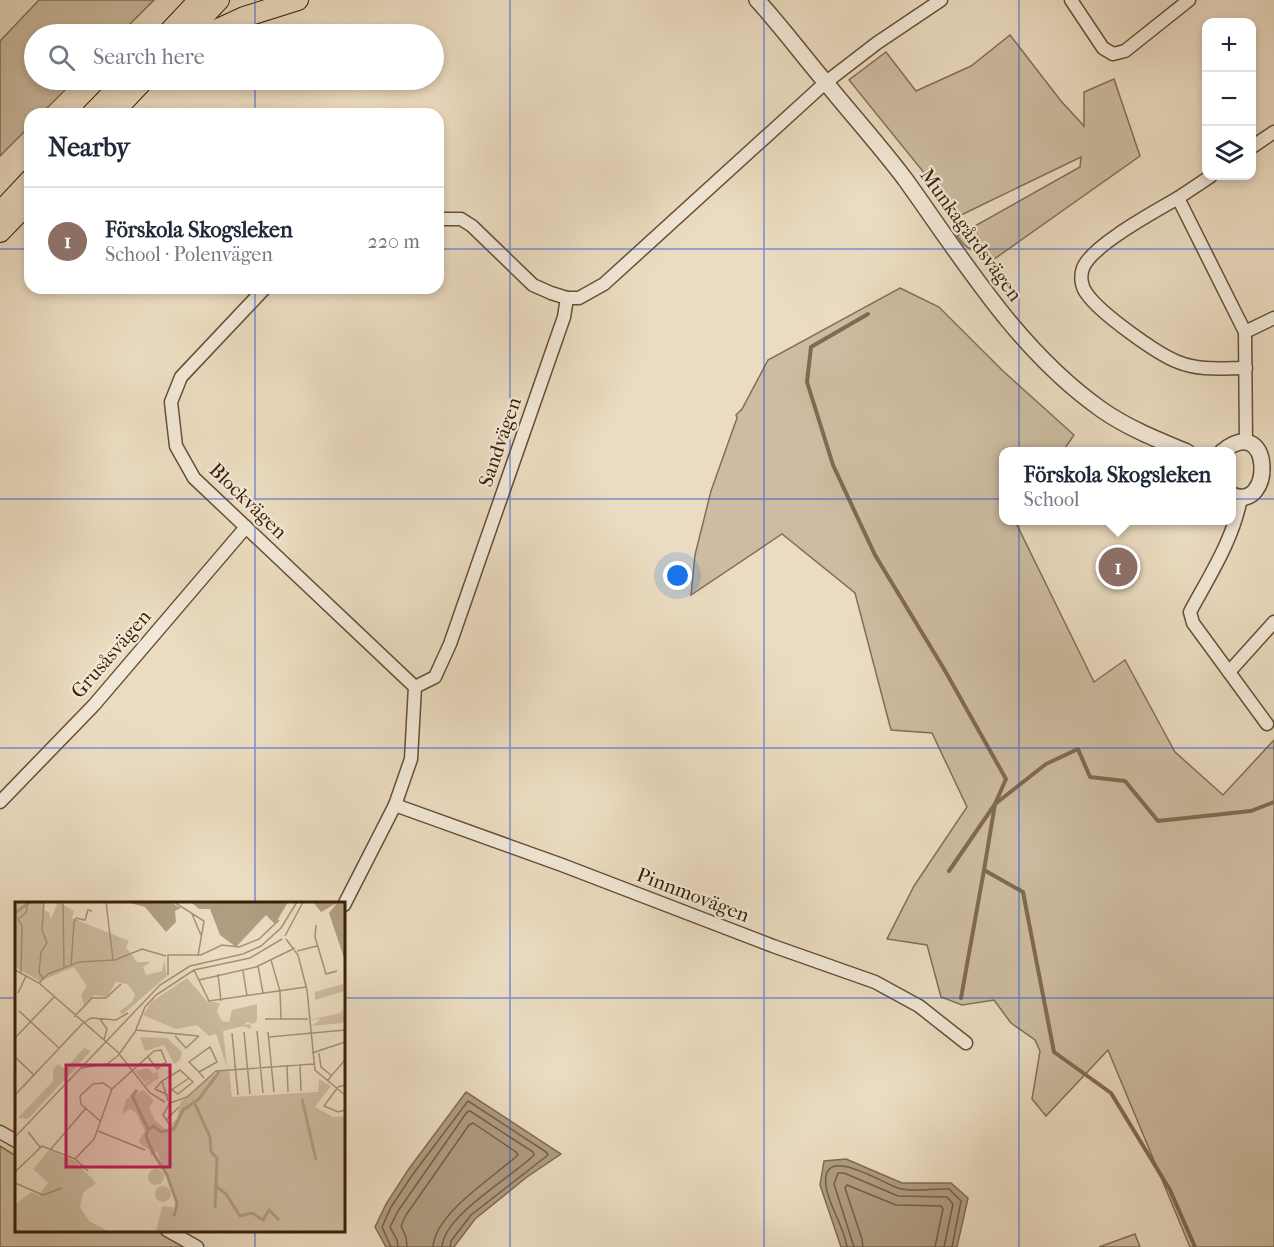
<!DOCTYPE html>
<meta charset="utf-8">
<style>
body{margin:0;font-family:"IM FELL French Canon",serif;background:#f6f6f7;color:#1f2937}
.controls{position:absolute;right:18px;top:18px;display:grid;overflow:hidden;border-radius:12px;box-shadow:0 3px 9px #0003}
.controls button{width:54px;height:54px;display:grid;place-items:center;padding:0;border:0;border-bottom:2px solid #e0e1e3;background:#fff;color:#1f2937;font:30px sans-serif}
.you{position:absolute;left:678px;top:576px;width:21px;height:21px;margin:-15px;border:4px solid #fff;border-radius:50%;background:#1a73e8;box-shadow:0 0 0 9px #1a73e833}
.badge{display:grid;place-items:center;width:39px;height:39px;border-radius:50%;background:#0b8043;color:#fff;font-size:20px;font-weight:700}
.pin{position:absolute;translate:-50% -50%;border:3px solid #fff;box-shadow:0 2px 6px #0006}
.popup{position:absolute;left:999px;top:447px;width:237px;height:78px;box-sizing:border-box;display:grid;place-content:center;border-radius:12px;background:#fff;filter:drop-shadow(0 2px 4px #0005);font-size:20px;white-space:nowrap;color:#747a83}
.popup b{font-size:22px;color:#1f2937}
.popup::after{content:'';position:absolute;left:50%;top:100%;margin-left:-12px;border:12px solid transparent;border-top-color:#fff}
.list{margin:0;padding:0;list-style:none}
h2{display:flex;justify-content:space-between;align-items:center;height:78px;margin:0;padding:0 24px;font-size:26px}
h2 small{font-size:20px;font-weight:400;color:#747a83}
.list li{display:grid;grid-template-columns:39px 1fr auto;gap:18px;align-items:center;box-sizing:border-box;height:108px;padding:0 24px;border-top:2px solid #e0e1e3}
.list b{display:block;font-size:22px;white-space:nowrap}
.list p{margin:0;font-size:20px;white-space:nowrap;color:#747a83}
.list em{font-size:20px;font-style:normal;color:#747a83}
.icon{flex:none;width:33px;height:33px;fill:none;stroke:currentColor;stroke-width:2;stroke-linecap:round;stroke-linejoin:round}
.map{position:relative;flex:none;width:1274px;height:1247px;overflow:hidden}
.search{position:absolute;background:#fff;box-shadow:0 3px 9px #0003;left:24px;top:24px;width:420px;height:66px;display:flex;align-items:center;gap:15px;box-sizing:border-box;padding:0 21px;border-radius:33px;color:#747a83;font-size:22px}
.panel{position:absolute;background:#fff;box-shadow:0 3px 9px #0003;left:24px;top:108px;width:420px;height:186px;border-radius:18px}
.map>svg:first-child{display:block}
</style>
<div class="map">
<svg width="1274" height="1247" viewBox="0 0 1274 1247">
<rect width="100%" height="100%" fill="#ebdcc1"/>
<filter id="stains"><feTurbulence type="fractalNoise" baseFrequency=".00333" numOctaves="4"/><feColorMatrix values="0 0 0 0 .2 0 0 0 0 .09 0 0 0 0 .02 0 0 0 .5 -.17"/></filter>
<radialGradient id="worn" r=".72"><stop offset=".6" stop-color="#630" stop-opacity="0"/><stop offset="1" stop-color="#630" stop-opacity=".3"/></radialGradient>
<g fill="#cdbca1" stroke="#846e54" stroke-width="1.5">
<path d="M39 0H154L120 34H34V80H75L41 114H30V126L0 156V41Z"/>
<path d="M1010 35 1061 101 1084 126V92L1114 79 1140 156 990 262 964 245 957 236 1080 167 1081 157 959 216 849 80 886 52 916 91 971 66Z"/>
<path d="M900 288 939 307 1003 371 1074 435 1063 451 1004 452V520L1015 521 1094 682 1125 660 1175 752 1223 795 1274 740V1247H1190L1108 1050 1046 1116 1032 1099 1040 1051 1035 1040 1011 1023 994 1000 962 1005 941 997 927 945 887 939 914 886 967 807 932 733 891 730 855 593 782 534 691 595 695 555 711 491 737 418 736 415 742 409 768 360Z"/>
<path d="M0 1146 16 1156V1230L157 1231 185 1247H0Z"/>
<path d="M1135 1234 1140 1247H1099Z"/>
</g>
<g fill="#af9c81" stroke="#816a50" stroke-width="1.5">
<path d="M466 1092 561 1154 527 1177 475 1219 454 1247H386L375 1227 386 1204 408 1170Z"/>
<path d="M846 1159 902 1183H951L968 1198 957 1247H841L820 1185 824 1161Z"/>
</g>
<g fill="none" stroke-linecap="round" stroke-linejoin="round">
<g stroke="#755e44" stroke-width="1.5">
<path d="M391 1247 382 1227 391 1207 413 1174 468 1101 546 1152 548 1155 471 1215 451 1241 450 1247"/>
<path d="M398 1247 397 1240 390 1227 398 1211 467 1112 470 1111 533 1152 534 1155C512 1177 444 1215 442 1247"/>
<path d="M407 1247 406 1237 401 1226 406 1215 469 1125 473 1123 516 1152 518 1155C494 1177 435 1213 433 1247"/>
<path d="M847 1247C844 1226 829 1207 826 1186 820 1142 882 1183 898 1188 913 1193 933 1188 949 1189L961 1201 952 1247"/>
<path d="M854 1247 834 1184 838 1173H844L898 1196 947 1197 953 1204 944 1247"/>
<path d="M863 1247 862 1239 845 1188 847 1185 896 1205 941 1206 943 1209 935 1247"/>
</g>
<g stroke="#816a50" stroke-width="4">
<path d="M868 314 811 347 807 382 833 465 875 555 944 669 1006 779 995 804 984 870 1023 892 1054 1052 1111 1093 1170 1190 1195 1247"/>
<path d="M949 871 995 804 1046 764 1078 749 1090 777 1125 781 1158 821 1251 811 1274 802"/>
<path d="M961 998 984 870"/>
</g>
<g stroke="#674f35" stroke-width="15">
<g id="minor">
<path d="M1071 0 1103 48 1113 54 1125 51 1189 0"/>
<path d="M1252 147 1274 132"/>
<path d="M1211 176 1178 198 1245 332 1246 443"/>
<path d="M1178 198C1156 211 1092 245 1083 268 1080 276 1081 287 1087 294 1100 313 1157 354 1178 362 1200 371 1223 368 1246 368"/>
<path d="M438 219H461L472 226 533 285 551 293 567 298"/>
<path d="M265 288 181 377 171 402 176 446 194 478 415 687"/>
<path d="M1245 332 1274 318"/>
<path d="M1241 498C1233 540 1210 575 1190 612L1193 623 1267 724"/>
<path d="M1229 672 1274 622"/>
<path d="M0 802 94 705 246 527"/>
<path d="M395 805 562 865 773 946 875 982 919 1006 966 1043"/>
<path d="M344 905 395 805 411 759 415 687 435 677 450 644 564 317 567 298H579L604 284 825 83 877 43 941 0"/>
<path d="M0 1132 16 1141"/>
<path d="M167 1230 197 1247"/>
</g>
</g>
<g stroke="#674f35" stroke-width="18">
<g id="tertiary">
<path d="M757 0C782 27 803 56 827 84 853 116 880 146 905 179 964 261 1018 351 1102 410 1128 428 1158 440 1187 452"/>
<path d="M1222 452C1273 410 1274 514 1232 495"/>
</g>
</g>
<g stroke="#3b2006" stroke-width="22">
<g id="primary">
<path d="M167 34 199 0"/>
<path d="M187 34 219 0"/>
<path d="M207 34 244 17 298 0"/>
<path d="M92 114 125 80"/>
<path d="M112 114 144 80"/>
<path d="M0 212 30 180"/>
<path d="M0 232 30 201"/>
</g>
</g>
<use href="#minor" stroke="#f2e8d7" stroke-width="12"/>
<use href="#tertiary" stroke="#f2e8d7" stroke-width="15"/>
<use href="#primary" stroke="#ebdcc1" stroke-width="20"/>
</g>
<path fill="none" stroke="#1d4ed8" stroke-width="1.5" stroke-opacity="0.55" d="M255 0V34M510 0V1247M764 0V1247M1019 0V1247M255 80V114M0 249H30M438 249H1274M255 288V904M0 499H1274M0 748H1274M0 998H16M344 998H1274M255 1230V1247"/>
<g text-anchor="middle" dominant-baseline="central" stroke-width="4.5" stroke-linejoin="round" paint-order="stroke">
<g font-size="20" fill="#3b2006" stroke="#f2e8d7">
<text transform="translate(971 235) rotate(54)">Munkagårdsvägen</text>
<text transform="translate(500 442) rotate(-71)">Sandvägen</text>
<text transform="translate(248 501) rotate(44)">Blockvägen</text>
<text transform="translate(111 654) rotate(-49)">Grusåsvägen</text>
<text transform="translate(693 895) rotate(21)">Pinnmovägen</text>
</g>
</g>
<g transform="translate(15 902)">
<rect width="330" height="330" fill="#ebdcc1"/>
<path d="M28 0V8L34 10 36 17 43 0 59 9 57 16 114 39 111 45 122 60H135L128 65 131 73 147 69 149 58 152 74 107 113 105 109 117 100 120 92 112 82 101 80 92 95 79 93 69 103 66 93 72 84 59 65 25 79 0 65V1ZM172 76 192 99 205 101 202 109 207 119 214 120 217 108 242 102V118L239 122 232 120 229 123 235 122 236 127 228 124 208 129 212 165 201 132 194 134 182 123 161 127 128 113 136 100ZM328 82 330 89 300 98V90ZM327 107 330 118 327 121 297 124 306 117 294 118 326 111ZM125 135 152 136 167 150 165 158 159 162 149 143 130 149ZM69 146 76 149 13 217 3 216 38 179V167L43 162 50 167ZM133 166 139 172 142 169 144 176 132 184 129 182 137 177 129 180 120 169ZM208 168H214L217 195 303 190 304 177 316 184 300 205 318 215 330 214V330H141L147 304 158 305V316L161 300 142 249 136 254 135 248 123 240 130 229 121 211 115 207 107 212 111 197 128 188 139 198 134 206 140 218 151 228 162 216 165 201 192 176ZM34 248 60 259 81 281 68 291 65 305 74 319 95 330H0V303L16 290 24 293 33 281 18 267ZM133 275a8 8 0 1 1 16 0a8 8 0 1 1-16 0ZM140 292a8 8 0 1 1 16 0a8 8 0 1 1-16 0Z" fill="#cdbca1"/>
<path d="M111 0H155L166 6 160 9 161 20 151 30 130 5ZM176 0H273L260 22 251 13 221 45 205 33 195 7H184ZM298 0H330V59L314 11 322 1 306 10Z" fill="#af9c81"/>
<path fill="none" stroke="#af9c81" stroke-width="3" d="M0 11 15 0M122 188 117 194 133 227 131 234 137 249 152 273 162 301 159 314M287 197 301 258M180 202 195 235 196 250 202 256 200 306M134 227 139 224 146 230 159 227 168 208 184 197 204 170M202 285 211 292 225 314 237 311 248 318 254 308 264 318"/>
<path fill="none" stroke="#a59176" stroke-width="1.5" d="M48 0 49 66M91 0 98 58M159 0 189 19 183 54M177 12 186 33M301 23 300 35 311 72 322 69M270 34 288 0M271 37 283 53 292 88 300 168 330 193M282 49 302 44M256 58 265 89 266 117M56 63 59 21 61 16 70 18 73 8 77 9M243 64 248 91M0 68 24 81 105 152M179 68 194 99 291 85M228 69 232 94M6 71 7 24 3 17 11 11 13 0M203 72 206 99M153 73V53H186L207 43 224 45 244 37 264 18M28 76 24 71 26 50 32 41 27 28 29 0M184 78 241 65 280 46M24 81 33 72 64 60 100 58 127 47 151 54M3 91 11 74M4 109 44 146M59 115 77 96H91L106 82M85 117 92 127 89 138M250 117H293M67 122 76 116 101 118 113 111M121 128 184 134M242 129 248 191M229 130 235 192M253 130 259 190M217 131 223 193M160 134 171 146 184 134M254 135 330 128M0 136 39 95M297 151 330 140M304 151 306 165 317 174M105 153 135 191 150 200M0 155 19 173M102 155 120 130 130 105 141 93 179 68 235 56 267 37M285 162 286 189M272 163 273 190M66 166 92 162 101 155M184 170 202 160 195 145 174 160 184 170 189 176M147 179 140 187 153 193M312 179 330 158M330 183 323 185 309 204 323 210 330 208M155 189 174 176M0 193 67 122M153 199 147 179 165 168 178 180 163 192 157 188M155 201 172 195 201 169 299 162M151 218 164 205M85 219 66 202 65 194 78 182 88 181 97 187M154 222 148 213 155 201M83 229 130 248M13 230 25 245M0 235 145 83 175 64 228 52 246 44 266 26 282 0M36 247 71 206M60 257 79 237 97 187 139 149 146 148 151 160 142 167 133 155M0 270 27 244 60 257 73 269M0 281 28 293 47 286"/>
<path fill="#c2185b" fill-opacity="0.15" stroke="#c2185b" stroke-width="3" d="M51 163H155V265H51Z"/>
<rect width="330" height="330" fill="none" stroke="#3b2006" stroke-width="3"/>
</g>
<rect width="100%" height="100%" filter="url(#stains)"/>
<rect width="100%" height="100%" fill="url(#worn)"/>
</svg>
<div class="controls">
<button>+</button>
<button>−</button>
<button><svg class="icon" aria-label="layers" viewBox="0 0 24 24"><path d="M12 4l9 5-9 5-9-5zM3 14l9 5 9-5"/></svg></button>
</div>
<div class="you"></div>
<div class="pin badge" style="left:1118px;top:567px;background:#8d6e63">1</div>
<div class="popup"><b>Förskola Skogsleken</b>School</div>
<div class="search"><svg class="icon" aria-label="search" viewBox="0 0 24 24"><circle cx="10" cy="10" r="6"/><path d="M15 15l6 6"/></svg>Search here</div>
<section class="panel">
<h2>Nearby<small></small></h2>
<ul class="list">
<li><span class="badge" style="background:#8d6e63">1</span><div><b>Förskola Skogsleken</b><p>School · Polenvägen</p></div><em>220 m</em></li>
</ul>
</section>
</div>
